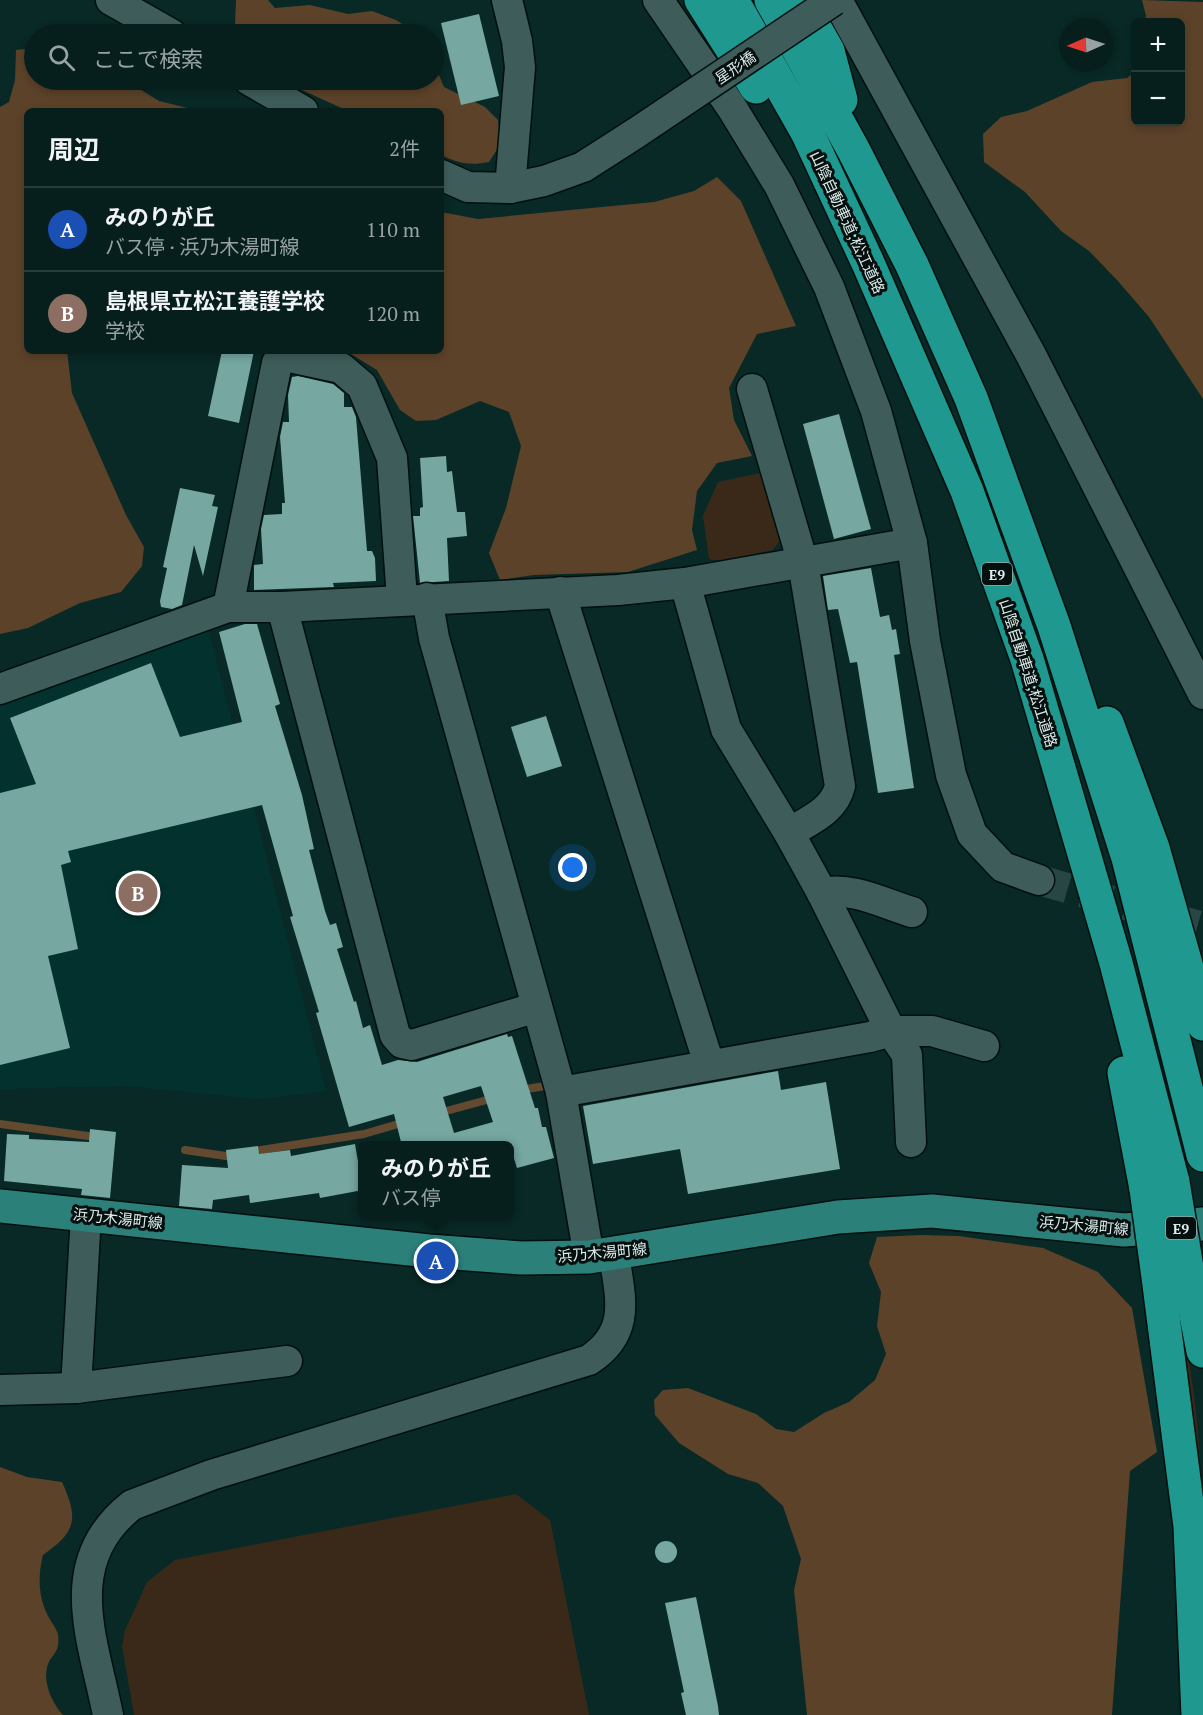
<!DOCTYPE html>
<html lang="ja">
<meta charset="utf-8">
<style>
body{margin:0;font-family:"PT Serif","Noto Sans JP",serif;background:#142c29;color:#f1f3f6}
.controls{position:absolute;right:18px;top:18px;display:grid;overflow:hidden;border-radius:9px;box-shadow:0 3px 9px #0003}
.controls button{width:54px;height:54px;display:grid;place-items:center;padding:0;border:0;border-bottom:2px solid #273d3b;background:#061f1c;color:#f1f3f6;font:30px sans-serif}
.compass{position:absolute;left:1059px;top:18px;width:54px;height:54px;border-radius:50%;background:#061f1c;box-shadow:0 3px 9px #0003;rotate:267deg}
.you{position:absolute;left:573px;top:868px;width:21px;height:21px;margin:-15px;border:4px solid #fff;border-radius:50%;background:#1a73e8;box-shadow:0 0 0 9px #1a73e833}
.badge{display:grid;place-items:center;width:39px;height:39px;border-radius:50%;background:#b45309;color:#fff;font-size:20px;font-weight:700}
.pin{position:absolute;translate:-50% -50%;border:3px solid #fff;box-shadow:0 2px 6px #0006}
.popup{position:absolute;left:358px;top:1141px;width:156px;height:78px;box-sizing:border-box;display:grid;place-content:center;border-radius:9px;background:#061f1c;filter:drop-shadow(0 2px 4px #0005);font-size:20px;white-space:nowrap;color:#98a2a3}
.popup b{font-size:22px;color:#f1f3f6}
.popup::after{content:'';position:absolute;left:50%;top:100%;margin-left:-12px;border:12px solid transparent;border-top-color:#061f1c}
.list{margin:0;padding:0;list-style:none}
h2{display:flex;justify-content:space-between;align-items:center;height:78px;margin:0;padding:0 24px;font-size:26px}
h2 small{font-size:20px;font-weight:400;color:#98a2a3}
.list li{display:grid;grid-template-columns:39px 1fr auto;gap:18px;align-items:center;box-sizing:border-box;height:84px;padding:0 24px;border-top:2px solid #273d3b}
.list b{display:block;font-size:22px;white-space:nowrap}
.list p{margin:0;font-size:20px;white-space:nowrap;color:#98a2a3}
.list em{font-size:20px;font-style:normal;color:#98a2a3}
.icon{flex:none;width:33px;height:33px;fill:none;stroke:currentColor;stroke-width:2;stroke-linecap:round;stroke-linejoin:round}
.map{position:relative;flex:none;width:1203px;height:1715px;overflow:hidden}
.search{position:absolute;background:#061f1c;box-shadow:0 3px 9px #0003;left:24px;top:24px;width:420px;height:66px;display:flex;align-items:center;gap:15px;box-sizing:border-box;padding:0 21px;border-radius:33px;color:#98a2a3;font-size:22px}
.panel{position:absolute;background:#061f1c;box-shadow:0 3px 9px #0003;left:24px;top:108px;width:420px;height:246px;border-radius:9px}
.map>svg:first-child{display:block}
</style>
<div class="map">
<svg width="1203" height="1715" viewBox="0 0 1203 1715">
<rect width="100%" height="100%" fill="#082926"/>
<path fill="#03322e" d="M208 627 326 1091 259 1099 127 1086 0 1089V701Z"/>
<g fill="#3a2919">
<path d="M764 472 781 539 773 550 721 561 709 559 703 516 718 482Z"/>
<path d="M1179 1316C1203 1408 1203 1513 1203 1610Z"/>
<path d="M516 1494 550 1520 589 1715H134L122 1646 125 1630 147 1582 175 1560Z"/>
</g>
<g fill="#5c4229">
<path d="M236 0H268L275 8 310 5 348 14 372 11 396 20 418 34H240L235 25Z"/>
<path d="M1142 0 1203 2V399L1149 317 1117 280 1089 251 1061 231 1025 192 984 162 983 134 1001 117 1027 111 1092 82 1127 78 1135 72 1136 122H1180V22H1144L1146 16Z"/>
<path d="M34 48V80H125L159 101 200 111H27V351H67L72 393 126 515 144 547 142 566 121 592 80 603 28 628 0 634V107L9 102 15 80 16 50Z"/>
<path d="M434 63 444 87 485 107 498 120 500 145 489 162C470 166 458 163 441 155V111H348L280 80H434Z"/>
<path d="M717 177 741 201 796 326 757 334 729 388 734 420 752 456 717 463 697 491 692 530 697 550 628 572 534 575 500 580 489 553 506 508 521 446 509 412 480 401 436 420 416 421 400 410 377 370 346 351H441V212L478 219 654 202 694 191Z"/>
<path d="M921 1235 959 1236 1043 1248 1098 1272 1132 1308 1157 1452 1130 1471 1112 1715H807L794 1590 801 1559 783 1506 758 1483 728 1474 679 1443 655 1415 654 1400 663 1390 688 1388 756 1414 776 1429 794 1432 824 1413 849 1402 875 1380 886 1354 877 1326 881 1292 869 1263 877 1237Z"/>
<path d="M0 1467 27 1477 62 1482C79 1519 76 1532 43 1555 38 1575 38 1595 47 1614 50 1621 56 1627 58 1634 61 1654 50 1654 47 1668 43 1684 53 1704 63 1715H0Z"/>
</g>
<g fill="none" stroke-linecap="round" stroke-linejoin="round">
<g stroke="#63492f" stroke-width="8">
<path d="M520 1090 545 1086"/>
<path d="M439 1113 494 1098"/>
<path d="M0 1124 88 1136"/>
<path d="M185 1150 226 1156"/>
<path d="M261 1150 364 1134 405 1122"/>
</g>
</g>
<g fill="#76a7a1" fill-rule="evenodd">
<path d="M479 14 499 96 461 105 441 23Z"/>
<path d="M222 351H254L239 423 208 416Z"/>
<path d="M298 376 333 384 344 393V407H352L356 417 367 551H372L375 558 376 581 333 583 334 587 254 590V565L263 564 261 529 264 515 282 514V503H285L280 437 283 422H289L288 395 292 377Z"/>
<path d="M839 414 871 529 834 539 803 424Z"/>
<path d="M446 456 447 472 452 471 457 512H465L467 536 447 538 449 581 420 583 413 516H420V508L423 507 420 458Z"/>
<path d="M180 488 215 495 212 506 218 507 203 576 194 545 182 605 172 609 161 607 160 601 167 568 163 567Z"/>
<path d="M871 568 880 617 889 615 892 630 896 629 900 654 894 655 914 788 878 793 857 662 850 663 838 609 828 610 823 576Z"/>
<path d="M245 624H257L280 704 275 706 302 795 314 849 309 850 325 911 330 925 336 923 343 947 337 949 354 1002 356 1001 363 1028 370 1025 382 1065 398 1060 417 1062 507 1034 508 1037 512 1036 535 1108H538L542 1127H546L554 1158 517 1168 510 1146H402L394 1114 349 1127 316 1013 319 1012 290 917 293 916 262 805 68 851 71 862 61 865 78 949 48 956 70 1048 0 1065V793L36 784 10 718 151 663 180 737 242 722 219 632ZM481 1086 493 1122 454 1133 443 1097Z"/>
<path d="M546 716 562 766 527 777 511 727Z"/>
<path d="M778 1071 781 1090 826 1082 840 1169 688 1194 680 1149 593 1164 583 1106Z"/>
<path d="M90 1129 116 1132 110 1198 81 1195 82 1189 4 1181 7 1134 29 1135V1139L89 1142Z"/>
<path d="M355 1144 363 1190 320 1198 319 1193 250 1203 249 1195 213 1200 212 1209 179 1206 182 1165 228 1168 226 1150 258 1146 259 1154 290 1150 291 1156Z"/>
<circle cx="666" cy="1552" r="11"/>
<path d="M696 1597 718 1706 719 1715H686L681 1693 684 1692 665 1603Z"/>
</g>
<g fill="none" stroke-linecap="round" stroke-linejoin="round">
<path stroke="#284643" stroke-width="30" stroke-dasharray="30 15" stroke-linecap="butt" d="M1039 880 1203 927"/>
<g stroke="#00100e" stroke-width="33">
<g id="minor">
<path d="M111 0 171 34"/>
<path d="M507 0 517 41 520 67 510 188"/>
<path d="M658 0 732 108 779 185 829 287 876 411 912 543 925 641 951 775 972 834 1003 867 1039 880"/>
<path d="M837 0 1031 355 1203 694"/>
<path d="M249 80 303 111"/>
<path d="M441 175 468 187 510 188 544 181 583 167 636 133"/>
<path d="M685 583 726 729 789 833C810 820 834 811 840 786L803 563 752 389"/>
<path d="M560 592 709 1064"/>
<path d="M427 598 434 638 561 1092 589 1257"/>
<path d="M228 607 277 363 285 356 341 368 362 386 392 458 402 599"/>
<path d="M282 607 395 1035 402 1043 412 1045 537 1007"/>
<path d="M0 689 228 607H282L618 590 685 583 912 543"/>
<path d="M822 893C851 886 885 904 912 912"/>
<path d="M891 1031 907 1055 911 1142"/>
<path d="M891 1031H932L984 1046"/>
<path d="M561 1092 870 1037 891 1031 822 893 789 833"/>
<path d="M76 1388 86 1215"/>
<path d="M0 1390 76 1388 287 1361"/>
<path d="M108 1715C93 1639 59 1562 132 1505L211 1475 589 1360C632 1332 620 1297 614 1254"/>
</g>
</g>
<g stroke="#00100e" stroke-width="36">
<path id="major" d="M0 1206 429 1251 521 1258 589 1257 838 1217 932 1211 1124 1230 1203 1224"/>
</g>
<g stroke="#00100e" stroke-width="36">
<g id="highway">
<path d="M701 0 756 87"/>
<path d="M732 0 807 132 868 263 967 491 1027 659 1116 963 1173 1182"/>
<path d="M771 0 853 149 912 265 971 398 1054 626 1128 858 1203 1155"/>
<path d="M799 0 828 51 841 100"/>
<path d="M1107 723 1153 848 1203 1024"/>
<path d="M1124 1073 1146 1189"/>
<path d="M1188 1274 1203 1351"/>
<path d="M1158 1277 1190 1526 1198 1715"/>
</g>
</g>
<use href="#minor" stroke="#3e5d5a" stroke-width="30"/>
<use href="#major" stroke="#2b817a" stroke-width="33"/>
<use href="#highway" stroke="#1f998f" stroke-width="33"/>
<g stroke="#00100e" stroke-width="33" stroke-linecap="butt">
<path id="minor-bridge" d="M636 133 834 0"/>
</g>
<g stroke="#00100e" stroke-width="36" stroke-linecap="butt">
<g id="highway-bridge">
<path d="M1173 1182 1188 1274"/>
<path d="M1146 1189 1158 1277"/>
</g>
</g>
<use href="#minor-bridge" stroke="#3e5d5a" stroke-width="30"/>
<use href="#highway-bridge" stroke="#1f998f" stroke-width="33"/>
</g>
<g text-anchor="middle" dominant-baseline="central" stroke-width="6" stroke-linejoin="round" paint-order="stroke">
<g fill="#040f0e" stroke="#9aa9a7" stroke-width="1.5">
<rect x="982" y="563" width="30" height="22" rx="4.5"/>
<rect x="1166" y="1217" width="30" height="22" rx="4.5"/>
</g>
<g font-size="14" font-weight="bold" fill="#daebe9">
<text x="997" y="574">E9</text>
<text x="1181" y="1228">E9</text>
</g>
<g font-size="15" fill="#daebe9" stroke="#040f0e">
<text transform="translate(735 67) rotate(-34)">星形橋</text>
<text transform="translate(848 222) rotate(65)">山陰自動車道;松江道路</text>
<text transform="translate(1029 673) rotate(72)">山陰自動車道;松江道路</text>
<text transform="translate(118 1218) rotate(6)">浜乃木湯町線</text>
<text transform="translate(1084 1225) rotate(5)">浜乃木湯町線</text>
<text transform="translate(602 1252) rotate(-5)">浜乃木湯町線</text>
</g>
</g>
</svg>
<div class="controls">
<button>+</button>
<button>−</button>
</div>
<svg class="compass" viewBox="-18 -18 36 36"><path d="M0-13l5 13h-10z" fill="#e53935"/><path d="M0 13l5-13h-10z" fill="#98a2a3"/></svg>
<div class="you"></div>
<div class="pin badge" style="left:436px;top:1261px;background:#1a4fb4">A</div>
<div class="popup"><b>みのりが丘</b>バス停</div>
<div class="pin badge" style="left:138px;top:893px;background:#8d6e63">B</div>
<div class="search"><svg class="icon" aria-label="search" viewBox="0 0 24 24"><circle cx="10" cy="10" r="6"/><path d="M15 15l6 6"/></svg>ここで検索</div>
<section class="panel">
<h2>周辺<small>2件</small></h2>
<ul class="list">
<li><span class="badge" style="background:#1a4fb4">A</span><div><b>みのりが丘</b><p>バス停 · 浜乃木湯町線</p></div><em>110 m</em></li>
<li><span class="badge" style="background:#8d6e63">B</span><div><b>島根県立松江養護学校</b><p>学校</p></div><em>120 m</em></li>
</ul>
</section>
</div>
